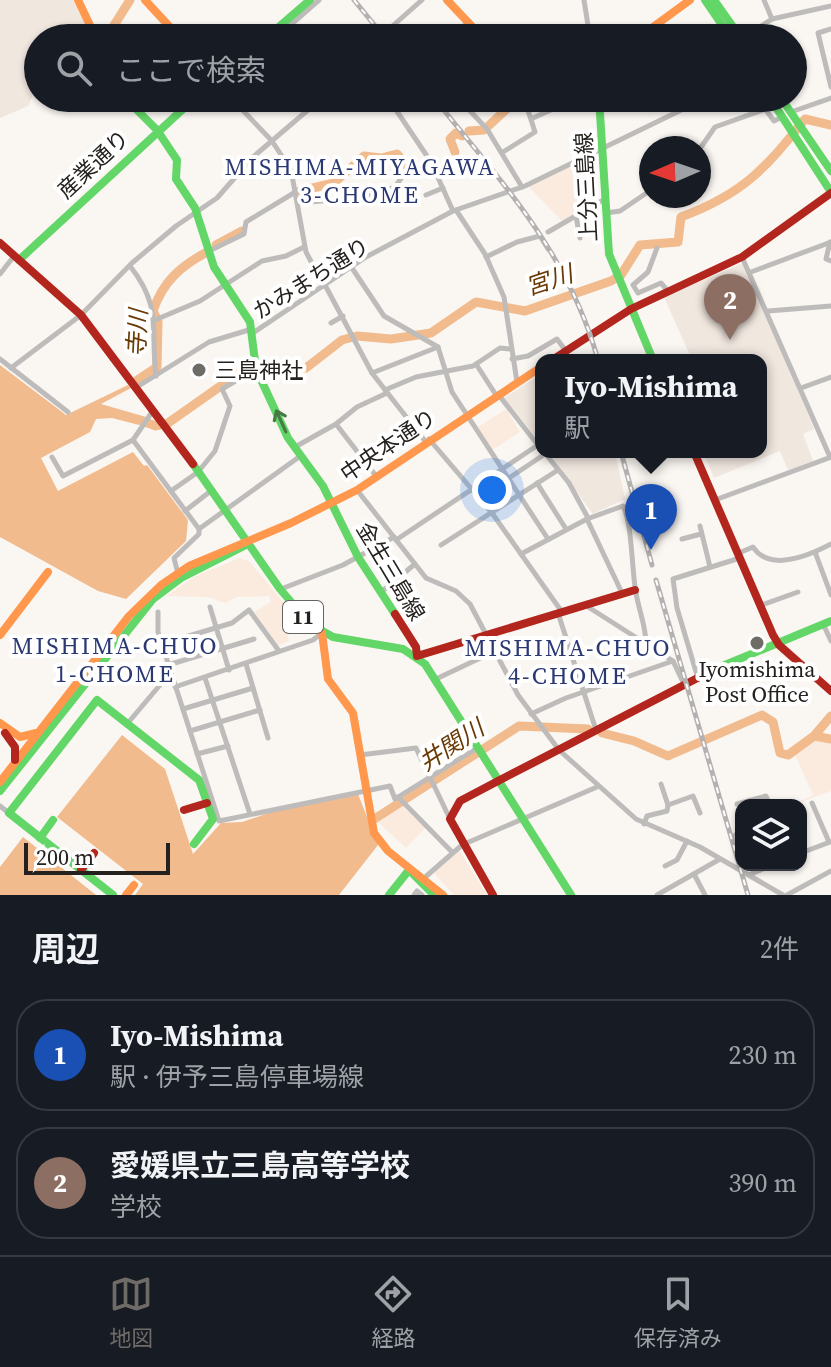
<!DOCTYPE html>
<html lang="ja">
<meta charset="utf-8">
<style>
body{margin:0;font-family:"Source Serif 4","Noto Sans JP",serif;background:#20242c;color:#f1f3f6}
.controls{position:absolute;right:24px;bottom:24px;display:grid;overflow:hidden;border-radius:16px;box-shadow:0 2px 6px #0004}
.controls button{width:72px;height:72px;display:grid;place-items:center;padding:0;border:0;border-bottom:2px solid #363941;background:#171b24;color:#f1f3f6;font:40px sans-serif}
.compass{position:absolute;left:639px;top:136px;width:72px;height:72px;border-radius:50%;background:#171b24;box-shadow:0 2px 6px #0004;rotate:268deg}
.scale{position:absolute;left:24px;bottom:20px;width:146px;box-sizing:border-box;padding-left:8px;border:4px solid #24211e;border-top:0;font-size:22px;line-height:28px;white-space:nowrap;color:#24211e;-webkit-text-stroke:6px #fff;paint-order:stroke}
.you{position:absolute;left:492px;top:490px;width:28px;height:28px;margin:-20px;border:6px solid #fff;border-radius:50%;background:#1a73e8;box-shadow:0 0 0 12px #1a73e833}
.badge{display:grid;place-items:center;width:52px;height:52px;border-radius:50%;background:#6f6c68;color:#fff;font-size:26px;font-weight:700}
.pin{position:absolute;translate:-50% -66px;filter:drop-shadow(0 2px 4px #0008)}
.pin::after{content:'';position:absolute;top:42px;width:28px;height:24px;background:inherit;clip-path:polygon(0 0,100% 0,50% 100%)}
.popup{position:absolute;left:535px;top:354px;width:232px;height:104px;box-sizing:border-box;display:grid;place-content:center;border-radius:16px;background:#171b24;filter:drop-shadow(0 2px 6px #0005);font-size:26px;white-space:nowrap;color:#9ea1a6}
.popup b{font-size:30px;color:#f1f3f6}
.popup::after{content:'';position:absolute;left:50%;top:100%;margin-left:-16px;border:16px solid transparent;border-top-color:#171b24}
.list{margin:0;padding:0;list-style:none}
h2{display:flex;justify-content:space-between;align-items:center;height:104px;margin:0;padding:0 32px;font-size:34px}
h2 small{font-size:26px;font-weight:400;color:#9ea1a6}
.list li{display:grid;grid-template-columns:52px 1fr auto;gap:24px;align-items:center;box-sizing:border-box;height:112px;margin:0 16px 16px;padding:0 16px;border:2px solid #363941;border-radius:32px}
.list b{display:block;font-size:30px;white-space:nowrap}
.list p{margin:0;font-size:26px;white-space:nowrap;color:#9ea1a6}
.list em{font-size:26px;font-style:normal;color:#9ea1a6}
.icon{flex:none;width:44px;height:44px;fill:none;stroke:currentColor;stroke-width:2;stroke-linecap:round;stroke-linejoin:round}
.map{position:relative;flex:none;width:831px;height:895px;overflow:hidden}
.search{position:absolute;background:#171b24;box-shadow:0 2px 6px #0004;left:24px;right:24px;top:24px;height:88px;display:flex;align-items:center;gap:20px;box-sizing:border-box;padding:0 28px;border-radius:44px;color:#9ea1a6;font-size:30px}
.sheet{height:360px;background:#171b24}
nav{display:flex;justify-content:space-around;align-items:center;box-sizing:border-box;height:112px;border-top:2px solid #363941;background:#171b24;font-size:22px;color:#9ea1a6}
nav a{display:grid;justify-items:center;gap:4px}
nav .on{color:#6f6c68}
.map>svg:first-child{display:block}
</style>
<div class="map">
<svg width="831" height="895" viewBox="0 0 831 895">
<rect width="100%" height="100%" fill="#faf6f2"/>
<g fill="#f0e7df">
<path d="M0 0H73L92 38H38V83L28 106 0 118Z"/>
<path d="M745 262 814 429 803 434 813 461 788 470 780 451 714 478 703 452H761V360H692L664 297Z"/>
<path d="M541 374V443L504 398Z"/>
<path d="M548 452H615L625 499 593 514Z"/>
</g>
<g fill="#fbebdf">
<path d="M575 161 585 187 597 199 563 222 528 186Z"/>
<path d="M506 409 520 432 492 450 478 427Z"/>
<path d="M239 558 249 561 297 618 286 626 289 641 278 646 254 612 271 602 269 596 237 597 225 603 207 597 166 596 194 577Z"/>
<path d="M815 739 831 741V791L793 805 813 795 795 755Z"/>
<path d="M401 805 425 828 406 848 377 821Z"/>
<path d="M459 850 487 895H454L434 873Z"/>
</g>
<g fill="#f1bb8d">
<path d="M0 365 66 415 128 385 131 388 101 404 146 417 139 425 112 418 96 419 90 432 41 458 58 491 133 452 144 466 147 465 188 520 186 541 126 599 98 591 0 537Z"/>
<path d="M122 735 165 769 193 854 221 823 242 822 278 810 358 794 378 845 339 895H135L143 884 57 817Z"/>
<path d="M23 837 96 895H0V867Z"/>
</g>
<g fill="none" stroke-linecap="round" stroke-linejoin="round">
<g stroke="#f1bb8d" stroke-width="9">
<path d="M106 38 130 0"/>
<path d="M469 131 484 130 511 105 506 98"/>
<path d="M455 152 450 139 456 133 462 136"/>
<path d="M300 191 334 183 364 156 381 158 397 154 408 167"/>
<path d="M216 245 242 231"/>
<path d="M136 381 157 367 158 321 153 311C163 281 181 266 207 252"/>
<path d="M142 421 156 426 168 423 242 371 270 365 306 368 342 340 357 336 391 339 431 333 476 302 525 311 611 281 621 275 640 245 678 242 681 217C743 194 765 169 805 119L831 125"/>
<path d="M602 733 634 741 668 756 762 715 773 722 780 753 788 755 814 736 831 716"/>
<path d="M814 736 831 739"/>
<path d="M365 825 519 726 588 729"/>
</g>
<g stroke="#bebcbb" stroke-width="5">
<path d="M584 0 590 38"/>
<path d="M764 0 772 19"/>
<path d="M831 29 818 33 831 87"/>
<path d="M387 32 392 38"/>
<path d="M272 35 286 29 319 0"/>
<path d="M379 38 422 0"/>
<path d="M452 38 468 22"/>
<path d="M743 38 772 19 831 6"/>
<path d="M231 98 272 141 291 170 306 252 324 286"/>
<path d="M388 98 431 162 453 211"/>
<path d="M458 98 487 129 522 187"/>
<path d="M757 98 774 121 782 117"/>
<path d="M791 112 831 98"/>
<path d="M533 118 578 98"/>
<path d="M699 150 715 127 766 109"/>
<path d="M503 152 535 132 524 98"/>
<path d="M426 195 443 188"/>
<path d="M299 203 365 197 395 187 407 170 431 162"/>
<path d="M456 210 485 254 504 297 517 382"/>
<path d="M606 213 620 211 651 190"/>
<path d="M576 216 580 238"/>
<path d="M548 232 605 199"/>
<path d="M830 242 826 259 831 261"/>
<path d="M657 248 648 272 633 285 638 293 661 283 667 290"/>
<path d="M209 251 244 234 246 222 297 191"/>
<path d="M486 257 517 242 540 236 548 249"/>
<path d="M742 257 830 457"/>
<path d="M130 266C163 308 150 329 156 376"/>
<path d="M352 268 384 316 438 347 452 392 548 539"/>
<path d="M751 272 831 242"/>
<path d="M0 274 14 256"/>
<path d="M325 285 372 373 425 441"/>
<path d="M768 311 831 306"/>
<path d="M155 320 200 301 262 261 286 256 304 247"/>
<path d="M331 323 343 316"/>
<path d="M253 333 366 257 453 211 525 186 706 98"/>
<path d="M0 359 68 412"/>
<path d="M512 359 528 356 557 339 566 351"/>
<path d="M476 364 496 395"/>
<path d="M11 368 81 315 132 263 176 226 217 198 253 157 322 98"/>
<path d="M372 373 438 347"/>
<path d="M137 387 209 342 252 329"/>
<path d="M801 388 831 377"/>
<path d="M385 390 416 377 473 366 500 348 509 349"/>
<path d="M498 394 541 449"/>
<path d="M429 439 492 513 562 612"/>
<path d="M133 440 199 529V534L174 558 178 574"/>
<path d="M295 447 336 424"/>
<path d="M544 452 569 483 588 518"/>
<path d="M52 457 63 476 133 440 152 412"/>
<path d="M376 476 336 424 357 407 387 393"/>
<path d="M509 478 545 454"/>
<path d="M537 483 566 529"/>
<path d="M357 490 426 578 456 591 470 604 518 695 559 750 636 819 700 847 783 895"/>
<path d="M171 491 198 472 215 451 230 406 222 389 256 369"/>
<path d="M715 500 831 457"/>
<path d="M185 511 212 490"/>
<path d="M587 519 622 593"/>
<path d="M700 526 710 567"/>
<path d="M199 529 299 457"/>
<path d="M682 539 701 534"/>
<path d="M396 540 538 445"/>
<path d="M441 545 558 470"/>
<path d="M815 552 831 595"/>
<path d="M739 553 753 547C770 573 810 555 831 544"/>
<path d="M521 554 587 519 623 506C632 521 632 574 636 593 639 611 646 626 646 644"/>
<path d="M281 589 343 565 394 537"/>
<path d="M381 592 415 564"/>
<path d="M585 605 673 661 683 682"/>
<path d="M762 605 798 592"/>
<path d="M210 607 229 670"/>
<path d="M158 612V632L219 821 390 786 395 799 477 748"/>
<path d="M558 613 596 730"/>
<path d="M824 626 831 641"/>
<path d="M162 644 232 623 249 610 279 651"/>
<path d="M246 664 268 738"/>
<path d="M168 665 254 639"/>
<path d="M697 675 677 608 673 579 740 558"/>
<path d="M205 678 250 814"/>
<path d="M436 679 493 652"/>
<path d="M175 687 313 640 322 633"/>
<path d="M183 709 253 688"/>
<path d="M531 714 566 698 673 661"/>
<path d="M127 724 171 672"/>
<path d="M190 731 260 710"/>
<path d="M197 754 228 746"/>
<path d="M360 755 416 748 450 819"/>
<path d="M661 784 668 805"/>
<path d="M398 797 452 852"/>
<path d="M812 803 829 842"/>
<path d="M737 804 766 796 770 805"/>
<path d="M0 806 9 813"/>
<path d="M644 824 647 816 667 811 668 805 693 796 700 813"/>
<path d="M741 832 735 835 741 857"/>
<path d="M801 853 830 842"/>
<path d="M665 866 677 860 687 841"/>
<path d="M694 874 705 895"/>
<path d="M751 874 772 865"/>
<path d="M423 879 462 845 597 787"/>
<path d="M414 895 417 891 422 895"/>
<path d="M657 895 720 859"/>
<path d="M787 895 831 871"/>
</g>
<g stroke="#63d668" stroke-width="8">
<path d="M705 0 731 38"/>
<path d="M714 0 741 38"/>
<path d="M266 38 310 0"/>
<path d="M125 98 157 130 177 160 176 179 195 208 214 267 250 322 256 369 288 438 323 486 358 557 395 614"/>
<path d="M599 98 609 254 653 360"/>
<path d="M770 98 831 192"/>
<path d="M781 98 831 171"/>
<path d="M19 260 195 98"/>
<path d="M193 464 280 589 310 624 333 637 403 649 425 664 571 895"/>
<path d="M715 669 831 621"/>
<path d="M0 791 153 599 181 578 244 546"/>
<path d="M40 838 53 820"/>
<path d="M410 871 434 895"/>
<path d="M113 895 9 813 97 700 199 780 213 819 194 844"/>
<path d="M389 895 409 870"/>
</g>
<g stroke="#ff974d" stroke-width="8">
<path d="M78 0 96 38"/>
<path d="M145 0 180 38"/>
<path d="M447 0 483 38"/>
<path d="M638 38 690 0"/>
<path d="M322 633 328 679 353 713 374 833 388 851 443 895"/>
<path d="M0 635 48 572"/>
<path d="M0 723 20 737 36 733"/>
<path d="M0 782 129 616 161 585 189 566 291 523 357 490 541 367"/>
<path d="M126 895 134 885"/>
</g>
<g stroke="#b3261e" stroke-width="8">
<path d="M0 243 81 315 193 464"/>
<path d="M552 360 631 309 742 257 831 193"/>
<path d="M694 452 773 635 779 645 831 691"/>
<path d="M395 614 416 647 417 656 635 590"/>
<path d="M5 733 15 747V760"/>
<path d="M498 781 715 669"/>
<path d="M184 810 207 803"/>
<path d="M81 870 94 853"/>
<path d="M493 895 450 819 460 801 498 781"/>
</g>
<g stroke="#b4b2b1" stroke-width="5">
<g id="rail">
<path d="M354 0 385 38"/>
<path d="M434 98C502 183 568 252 598 360"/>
<path d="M621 452 652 565"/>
<path d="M656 580 748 895"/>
</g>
</g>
<use href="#rail" stroke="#fff" stroke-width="2" stroke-dasharray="6" stroke-linecap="butt"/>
</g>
<defs><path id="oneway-shaft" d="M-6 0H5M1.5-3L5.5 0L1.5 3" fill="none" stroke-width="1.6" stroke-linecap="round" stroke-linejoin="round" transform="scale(2)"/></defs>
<use stroke="#447c43" href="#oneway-shaft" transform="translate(281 421) rotate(-114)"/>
<g fill="#6f6c68" stroke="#fff" stroke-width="3">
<circle cx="199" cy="370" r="8"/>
<circle cx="757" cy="643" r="8"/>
</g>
<g text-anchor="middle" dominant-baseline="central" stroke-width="8" stroke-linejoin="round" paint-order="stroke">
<rect fill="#fff" stroke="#666462" stroke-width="2" x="283" y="601" width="40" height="32" rx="6"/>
<g font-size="20" font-weight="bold" fill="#24211e">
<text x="303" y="617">11</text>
</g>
<g font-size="22" fill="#24211e" stroke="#fff">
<text transform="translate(93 164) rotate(-43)">産業通り</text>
<text transform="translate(586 187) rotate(-93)">上分三島線</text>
<text transform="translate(311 278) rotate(-32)">かみまち通り</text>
<text transform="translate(388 445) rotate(-34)">中央本通り</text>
<text transform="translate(391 571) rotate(59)">金生三島線</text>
</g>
<g font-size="22" fill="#24211e" stroke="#fff" text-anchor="start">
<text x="215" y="370">三島神社</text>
<text x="757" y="669" text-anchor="middle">Iyomishima<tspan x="757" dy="25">Post Office</tspan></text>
</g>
<g font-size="24" letter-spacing="2" fill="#2b3973" stroke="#fff">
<text x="360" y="166">MISHIMA-MIYAGAWA<tspan x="360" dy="28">3-CHOME</tspan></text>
<text x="115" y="645">MISHIMA-CHUO<tspan x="115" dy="28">1-CHOME</tspan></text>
<text x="568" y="647">MISHIMA-CHUO<tspan x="568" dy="28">4-CHOME</tspan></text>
</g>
<g font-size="24" font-style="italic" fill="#6a3a05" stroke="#fff">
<text transform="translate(549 280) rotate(-18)">宮川</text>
<text transform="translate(137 333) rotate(-87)">寺川</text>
<text transform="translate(451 745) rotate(-33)">井関川</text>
</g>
</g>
</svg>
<div class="controls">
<button><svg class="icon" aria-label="layers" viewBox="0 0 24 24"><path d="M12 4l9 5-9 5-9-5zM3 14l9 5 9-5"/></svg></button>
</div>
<svg class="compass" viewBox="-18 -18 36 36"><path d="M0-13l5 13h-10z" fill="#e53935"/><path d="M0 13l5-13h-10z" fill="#9ea1a6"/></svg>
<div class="scale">200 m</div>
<div class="you"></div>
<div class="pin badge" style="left:651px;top:550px;background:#1a4fb4">1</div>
<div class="popup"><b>Iyo-Mishima</b>駅</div>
<div class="pin badge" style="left:730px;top:340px;background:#8d6e63">2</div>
<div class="search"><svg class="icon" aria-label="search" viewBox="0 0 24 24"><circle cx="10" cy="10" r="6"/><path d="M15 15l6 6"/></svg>ここで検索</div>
</div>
<section class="sheet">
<h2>周辺<small>2件</small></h2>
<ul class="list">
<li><span class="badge" style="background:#1a4fb4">1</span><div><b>Iyo-Mishima</b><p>駅 · 伊予三島停車場線</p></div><em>230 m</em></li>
<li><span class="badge" style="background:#8d6e63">2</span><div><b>愛媛県立三島高等学校</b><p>学校</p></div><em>390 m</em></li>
</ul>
</section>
<nav>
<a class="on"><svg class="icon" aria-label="map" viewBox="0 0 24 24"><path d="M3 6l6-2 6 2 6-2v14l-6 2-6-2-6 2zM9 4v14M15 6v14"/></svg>地図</a>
<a><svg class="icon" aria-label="directions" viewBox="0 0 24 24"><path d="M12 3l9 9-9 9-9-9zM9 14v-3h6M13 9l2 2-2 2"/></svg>経路</a>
<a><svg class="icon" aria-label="saved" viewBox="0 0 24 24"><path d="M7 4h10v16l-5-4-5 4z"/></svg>保存済み</a>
</nav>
